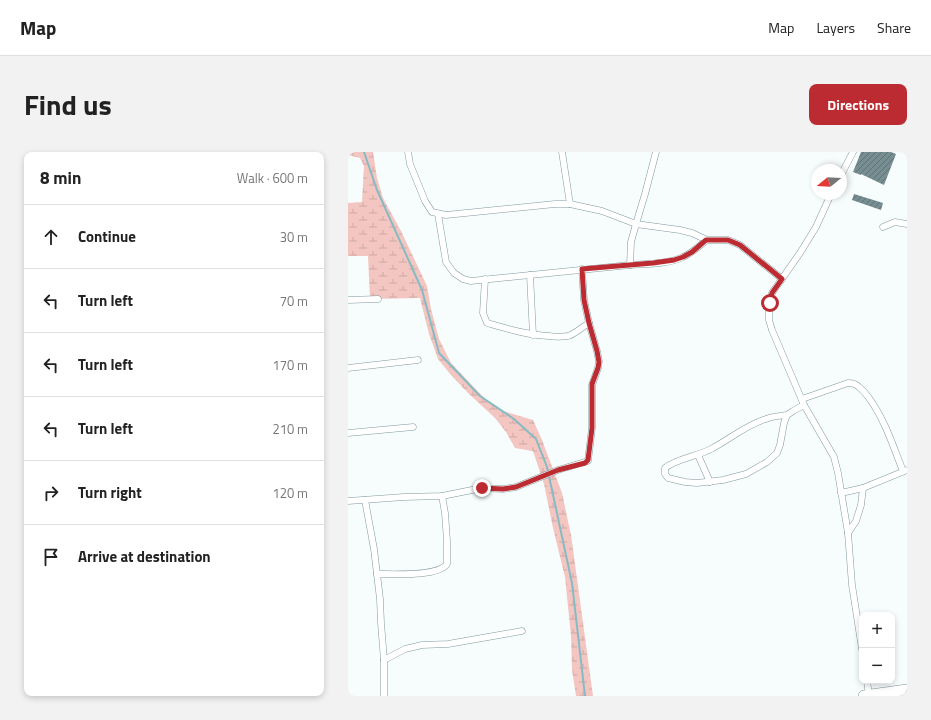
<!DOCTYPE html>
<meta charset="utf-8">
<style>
body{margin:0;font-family:"Titillium Web",sans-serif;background:#f2f2f2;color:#222}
.controls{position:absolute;right:12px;bottom:12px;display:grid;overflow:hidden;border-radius:8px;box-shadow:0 2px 6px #0003}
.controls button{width:36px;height:36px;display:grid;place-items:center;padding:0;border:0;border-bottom:1px solid #e0e0e0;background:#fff;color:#222;font:20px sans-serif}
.compass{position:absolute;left:463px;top:12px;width:36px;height:36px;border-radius:50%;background:#fff;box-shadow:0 2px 6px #0003;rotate:252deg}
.stop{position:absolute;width:12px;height:12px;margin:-9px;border:3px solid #bb2b31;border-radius:50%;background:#fff}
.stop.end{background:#bb2b31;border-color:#fff;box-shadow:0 1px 4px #0008}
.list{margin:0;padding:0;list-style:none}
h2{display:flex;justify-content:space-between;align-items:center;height:52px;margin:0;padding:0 16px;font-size:17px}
h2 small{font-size:13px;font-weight:400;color:#767676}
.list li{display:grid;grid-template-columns:26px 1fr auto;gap:12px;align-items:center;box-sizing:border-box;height:64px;padding:0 16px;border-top:1px solid #e0e0e0}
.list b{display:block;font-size:15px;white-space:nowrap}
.list em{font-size:13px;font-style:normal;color:#767676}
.icon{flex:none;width:22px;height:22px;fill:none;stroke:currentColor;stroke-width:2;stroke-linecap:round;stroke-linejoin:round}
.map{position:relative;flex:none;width:559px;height:544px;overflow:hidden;border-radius:8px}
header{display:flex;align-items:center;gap:24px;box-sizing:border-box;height:56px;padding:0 20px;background:#fff;border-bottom:1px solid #e0e0e0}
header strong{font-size:19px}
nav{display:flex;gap:22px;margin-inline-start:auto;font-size:14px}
.intro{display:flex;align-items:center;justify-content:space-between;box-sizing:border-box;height:96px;padding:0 24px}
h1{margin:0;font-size:28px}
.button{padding:10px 18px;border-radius:8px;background:#bb2b31;color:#fff;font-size:14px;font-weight:700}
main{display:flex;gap:24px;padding:0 24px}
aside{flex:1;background:#fff;border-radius:8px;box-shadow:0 2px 6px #0003}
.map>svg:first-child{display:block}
</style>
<header>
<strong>Map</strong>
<nav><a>Map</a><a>Layers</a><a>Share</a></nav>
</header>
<div class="intro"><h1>Find us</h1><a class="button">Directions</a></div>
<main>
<aside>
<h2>8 min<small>Walk · 600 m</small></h2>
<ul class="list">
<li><svg class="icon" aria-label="ahead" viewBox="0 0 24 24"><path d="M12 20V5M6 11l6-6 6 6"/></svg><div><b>Continue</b></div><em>30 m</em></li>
<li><svg class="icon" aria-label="left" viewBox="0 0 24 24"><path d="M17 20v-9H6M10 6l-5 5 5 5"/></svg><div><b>Turn left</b></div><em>70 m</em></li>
<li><svg class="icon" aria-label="left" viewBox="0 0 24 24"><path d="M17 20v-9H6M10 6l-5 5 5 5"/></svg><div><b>Turn left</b></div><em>170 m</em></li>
<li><svg class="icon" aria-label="left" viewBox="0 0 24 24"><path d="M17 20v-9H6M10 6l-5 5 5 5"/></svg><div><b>Turn left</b></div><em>210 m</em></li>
<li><svg class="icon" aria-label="right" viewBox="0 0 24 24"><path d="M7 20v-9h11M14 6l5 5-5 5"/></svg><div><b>Turn right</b></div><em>120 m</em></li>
<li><svg class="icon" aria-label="arrive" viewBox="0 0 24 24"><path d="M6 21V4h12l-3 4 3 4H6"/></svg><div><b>Arrive at destination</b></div></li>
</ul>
</aside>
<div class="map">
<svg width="559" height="544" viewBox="0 0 559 544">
<defs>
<pattern id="wetland-marsh" width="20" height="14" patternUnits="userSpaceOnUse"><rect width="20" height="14" fill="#f3c6c2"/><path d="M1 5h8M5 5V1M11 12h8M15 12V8" fill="none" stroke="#cfa9a6"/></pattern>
<pattern id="building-hatch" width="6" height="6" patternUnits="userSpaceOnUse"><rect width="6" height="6" fill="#768d91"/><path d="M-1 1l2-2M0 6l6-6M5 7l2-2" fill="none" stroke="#5f7275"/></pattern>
</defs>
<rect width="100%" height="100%" fill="#f7fcfd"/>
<path fill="url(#wetland-marsh)" d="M0 0H25L29 26 35 46 53 79 79 134 83 157 91 187 103 211 139 249 155 259 185 268 194 288 214 341 223 383 245 544H228L224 518 223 484 217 425 205 376 196 332 185 299 167 296 158 280 147 266 120 241 103 223 90 207 81 182 72 146 22 147 20 104H0V51L14 50 16 14 12 6 0 3Z"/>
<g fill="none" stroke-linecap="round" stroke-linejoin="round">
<path stroke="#86bbc4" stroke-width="2" d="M16 0 29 38 74 138 91 201 132 244 166 267 188 287 199 315 224 431 237 544"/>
</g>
<g fill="url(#building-hatch)">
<path d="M513 0H543L548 2 536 33 513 22V23L505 20Z"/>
<path d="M506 42 535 51 533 58 504 48Z"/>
</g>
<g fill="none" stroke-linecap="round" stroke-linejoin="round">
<g stroke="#81999d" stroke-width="7">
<g id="minor">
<path d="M60 0 62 12 77 49 84 60 98 63 207 52H222L254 59 288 72 297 42 308 0"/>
<path d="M214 0 222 52"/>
<path d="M493 23 505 0"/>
<path d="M483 42 468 75 452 101 424 141 421 159V168L424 178 456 253 486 305 490 321 500 381 504 433 514 497"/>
<path d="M90 62 98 110 106 121 115 127 123 129 282 113"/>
<path d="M535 75 547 70 559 72"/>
<path d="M359 88C351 94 344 101 335 105 322 112 297 112 282 113L283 90 288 72 332 78 344 81 359 88H380L392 93 434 127"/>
<path d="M182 123 185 183"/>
<path d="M137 127 135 161 139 171C160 177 180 183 201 184 207 185 213 185 220 184 227 182 234 175 241 171"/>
<path d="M0 148 30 147"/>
<path d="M0 216 70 208"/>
<path d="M454 247 500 231C504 231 508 232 511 235 515 238 518 242 521 246 537 268 545 294 555 319"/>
<path d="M439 263C432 264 425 264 418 267 398 273 382 287 363 297 350 304 328 307 317 316V322L320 326 337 330 349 331 375 328 398 322 419 310 429 301 432 293 436 271 439 263 445 259 456 253"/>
<path d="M0 281 65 275"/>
<path d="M350 303 362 330"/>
<path d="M493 341 515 336 559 318"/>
<path d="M17 348 26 397 32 447 33 471 36 508V544"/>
<path d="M0 349 56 345 94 344 134 336 155 337 168 335 210 318 240 309 244 276V233L250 216 251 209 249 199 241 171 236 148 234 117"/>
<path d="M500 381 508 369 513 353 515 336"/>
<path d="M29 422C44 422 90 425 99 412V389L97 361 94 344"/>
<path d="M36 508 57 497 74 493 100 492 174 479"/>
<path d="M519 529 521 543"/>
</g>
</g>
<g stroke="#81999d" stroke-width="12">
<path id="trunk" d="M516 544 559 538"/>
</g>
<use href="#minor" stroke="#fff" stroke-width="6"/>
<use href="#trunk" stroke="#fff" stroke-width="11"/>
</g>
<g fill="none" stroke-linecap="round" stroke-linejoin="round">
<path stroke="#bb2b31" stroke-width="5" d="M134 336 155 337 168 335 210 318 237 311 240 308 244 276V232L250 216 251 210 249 199 241 171 236 148 234 117 305 111 326 108 335 105 344 100 358 88H380L392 93 434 127 424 141 422 151"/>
</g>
</svg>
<div class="controls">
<button>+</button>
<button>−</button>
</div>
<svg class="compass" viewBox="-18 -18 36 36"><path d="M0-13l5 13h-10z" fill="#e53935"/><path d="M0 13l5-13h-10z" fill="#767676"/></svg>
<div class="stop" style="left:422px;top:151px"></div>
<div class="stop end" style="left:134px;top:336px"></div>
</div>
</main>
